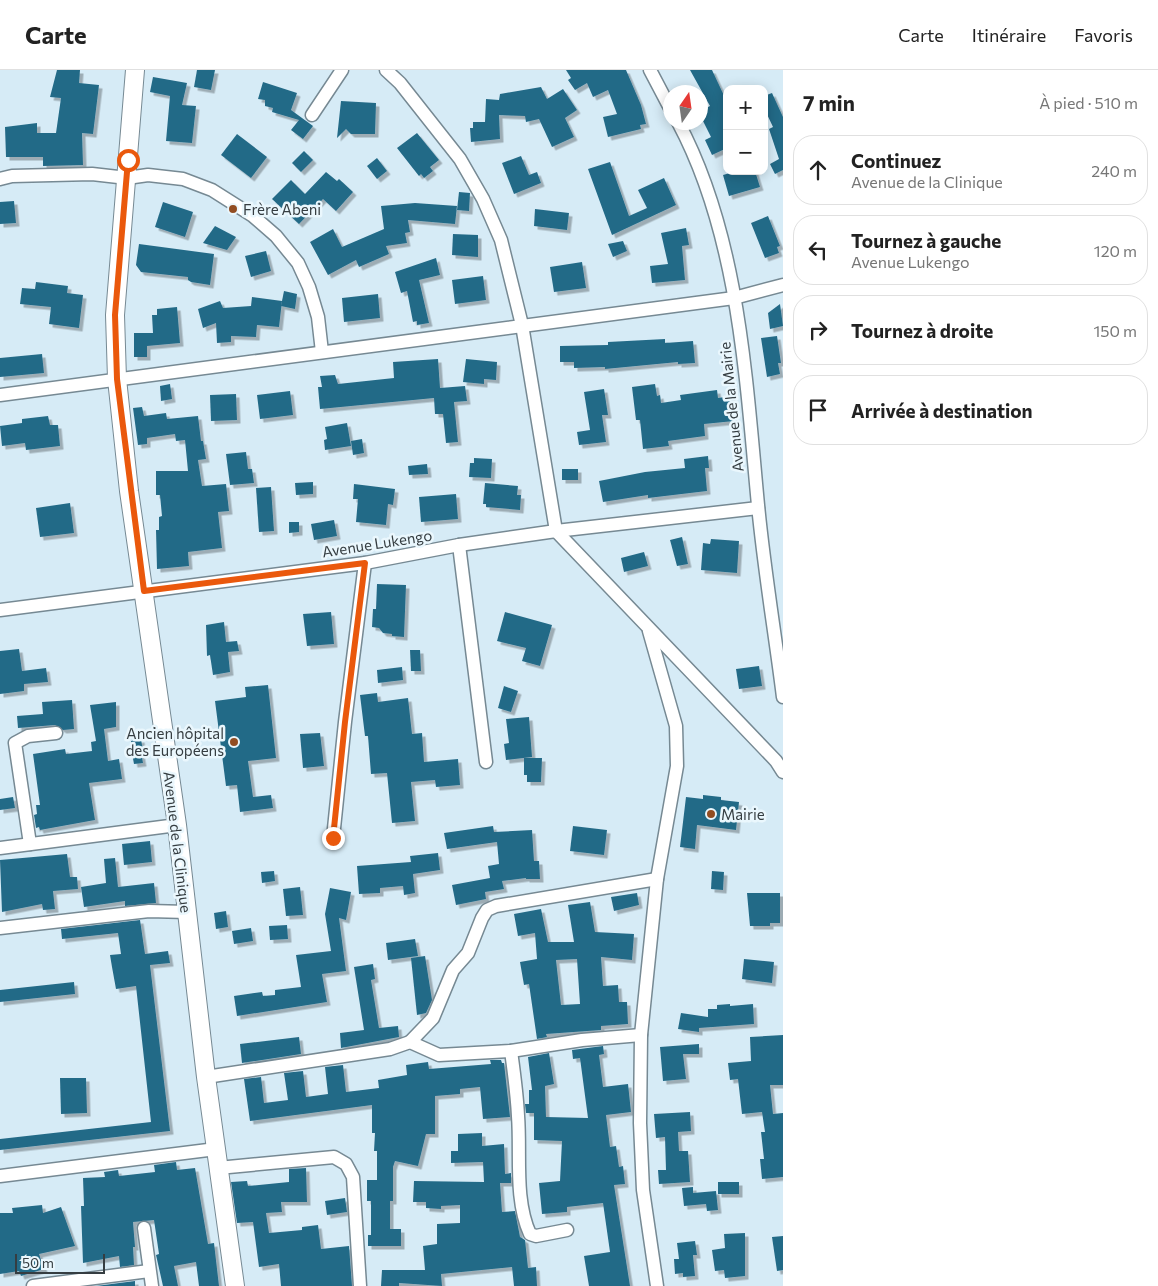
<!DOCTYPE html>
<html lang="fr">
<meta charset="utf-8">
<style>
body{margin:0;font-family:Commissioner,sans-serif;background:#f2f2f2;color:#222}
.controls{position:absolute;right:15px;top:15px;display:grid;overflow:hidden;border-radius:10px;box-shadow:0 2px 12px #0003}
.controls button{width:45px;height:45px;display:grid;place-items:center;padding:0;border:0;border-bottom:1px solid #e0e0e0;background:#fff;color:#222;font:25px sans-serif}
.compass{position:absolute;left:663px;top:15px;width:45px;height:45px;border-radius:50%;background:#fff;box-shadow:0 2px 12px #0003;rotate:13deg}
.scale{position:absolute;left:15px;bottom:12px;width:90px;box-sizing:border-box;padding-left:5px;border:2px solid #353d41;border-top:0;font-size:14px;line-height:18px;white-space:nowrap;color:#353d41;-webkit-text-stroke:4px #eaf7fd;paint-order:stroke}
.stop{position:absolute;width:15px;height:15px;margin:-11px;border:4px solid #ea580c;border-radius:50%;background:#fff}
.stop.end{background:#ea580c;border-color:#fff;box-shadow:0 1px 5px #0008}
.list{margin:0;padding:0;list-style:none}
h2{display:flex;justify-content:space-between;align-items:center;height:65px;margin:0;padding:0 20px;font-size:21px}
h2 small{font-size:16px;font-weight:400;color:#767676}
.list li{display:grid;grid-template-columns:32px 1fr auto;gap:15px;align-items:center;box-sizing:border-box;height:70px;margin:0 10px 10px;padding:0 10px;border:1px solid #e0e0e0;border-radius:20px}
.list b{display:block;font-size:19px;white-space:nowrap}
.list p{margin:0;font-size:16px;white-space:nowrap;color:#767676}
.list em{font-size:16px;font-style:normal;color:#767676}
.icon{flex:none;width:28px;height:28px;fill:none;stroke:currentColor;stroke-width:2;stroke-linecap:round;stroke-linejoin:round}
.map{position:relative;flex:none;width:783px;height:1216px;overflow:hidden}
header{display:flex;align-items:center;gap:30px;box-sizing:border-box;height:70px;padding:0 25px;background:#fff;border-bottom:1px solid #e0e0e0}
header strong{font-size:24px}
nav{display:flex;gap:28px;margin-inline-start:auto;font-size:18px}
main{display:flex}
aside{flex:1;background:#fff}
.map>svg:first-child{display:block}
</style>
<header>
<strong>Carte</strong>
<nav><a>Carte</a><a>Itinéraire</a><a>Favoris</a></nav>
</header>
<main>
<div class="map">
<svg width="783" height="1216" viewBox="0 0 783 1216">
<defs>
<filter id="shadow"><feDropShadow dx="3.5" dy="3.5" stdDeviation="0" flood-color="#0004"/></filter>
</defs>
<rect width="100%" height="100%" fill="#d6ebf6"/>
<g fill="#246a87" fill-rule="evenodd" filter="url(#shadow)">
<path d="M57 0H80L79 13 99 15 93 64 82 63 83 95 43 96V87H6L5 57 37 53V63H56L61 28 50 27Z"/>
<path d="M197 0H215L211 20 194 17Z"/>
<path d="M566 0H626L641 35 646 54 640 55 641 59 608 67 603 47 617 44 608 20 593 27 587 13 575 20 568 10 571 8Z"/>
<path d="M690 0H712L727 32V78L712 85 705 70 711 67 700 45V41L710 36Z"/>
<path d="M153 7 187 13 182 35 196 36 192 73 166 71 170 26 150 22Z"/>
<path d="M263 12 297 23 291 40 313 56 303 69 291 60 299 50 272 42 273 38 265 36V30L258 29Z"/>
<path d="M541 17 547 29 563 19 577 40 565 48 574 67 552 77 539 49 526 52 525 46 499 45 500 69 471 72 470 58H473V52H485L486 29 499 30 500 24Z"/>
<path d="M772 23 783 47V100L775 104 770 94 779 89 769 59 773 57 764 38V26Z"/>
<path d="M341 31 376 33 375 64H351L346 59 337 68Z"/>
<path d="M417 63 439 90 430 97 433 101 424 108 421 104 419 106 397 78Z"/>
<path d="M237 64 267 87 251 108 221 85Z"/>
<path d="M304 81 313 90 301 102 292 93Z"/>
<path d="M521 86 529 105 537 102 541 113 514 124 502 93Z"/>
<path d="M377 88 387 101 377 109 367 96Z"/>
<path d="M610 92 629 146 647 138 638 120 664 108 676 135 612 165 588 99Z"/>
<path d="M737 101H755L760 117 729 126 723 105Z"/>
<path d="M326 102 337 111 339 109 353 122 336 141 323 129 299 154 272 129 291 110 305 124Z"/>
<path d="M459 122 470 123 469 141 457 140Z"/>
<path d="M14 131 16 153 0 154V132Z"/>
<path d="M163 132 193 142 185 167 155 157Z"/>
<path d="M415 133 457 136 455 154 408 150 410 162 405 163 407 173 386 176 389 184 359 197 356 190 328 205 310 172 333 159 342 177 384 159 381 136Z"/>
<path d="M535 139 569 143 567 160 534 156Z"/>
<path d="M768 146 780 176 777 177 779 183 765 188 751 153Z"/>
<path d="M215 156 236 167 227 180 203 173Z"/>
<path d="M686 158 689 175 682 176 685 210 652 213 650 196 668 194 661 163Z"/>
<path d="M453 164 478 165V187L452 185Z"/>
<path d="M623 171 627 181 613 187 608 174Z"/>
<path d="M139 174 214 184 210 215 191 212 188 210V207L141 202 136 195Z"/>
<path d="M266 181 271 201 251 207 245 186Z"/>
<path d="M436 188 440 205 419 210 429 253 417 255V251L413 252 407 221 401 223 395 202Z"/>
<path d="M582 192 586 218 554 222 550 197Z"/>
<path d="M483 206 486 230 455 234 452 210Z"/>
<path d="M36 212 68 216 67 223 83 225 79 258 49 254 51 237 20 234 22 218 35 219Z"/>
<path d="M284 221 297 224 295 239 281 236Z"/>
<path d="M378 224 380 248 344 252 342 228Z"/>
<path d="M252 227 282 231 279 257 257 255 256 267 231 266V272L217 273 216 253 203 258 198 239 220 231 223 238 251 236Z"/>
<path d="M780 234 783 256 770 259 768 243Z"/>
<path d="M177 237 180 273 147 276V287H134V263H153L152 245H157V239Z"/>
<path d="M777 266 781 293H778L780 304 767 307 761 268Z"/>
<path d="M665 269V273L693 271 695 293 678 294V292L605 299V297L574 298V292H560V276L608 275V272Z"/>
<path d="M42 284 44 303 0 307V288Z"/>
<path d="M438 289 440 318 465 316 467 331 454 332 458 372 446 373 443 344H435L434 328 320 339 318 317H322L320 306 335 305 338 314 394 308 393 292Z"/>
<path d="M466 289 497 292 496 310 484 309V314L463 312Z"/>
<path d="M170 314 172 329 161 331 160 316Z"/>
<path d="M655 314 657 326 660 325 661 333 681 330 680 325 717 320 718 328 732 326 734 351 704 354 705 366 668 371 669 376 643 379 640 350H636L632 317Z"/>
<path d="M604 319 608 345H602L606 372 579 375 577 362 590 360 584 322Z"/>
<path d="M290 321 293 345 260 349 257 325Z"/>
<path d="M236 324 237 350 211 351 210 325Z"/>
<path d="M142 337 144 346 166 343 167 349 198 346 201 371H203L206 389 198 390 202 416 226 414 229 441 218 442 222 478 188 482 189 496 157 499 156 460H159V447L162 446 160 425H156V401H188L185 370 176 371 175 364 147 368V374L138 375 133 338Z"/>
<path d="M48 346 50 355H58L60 376 26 380 25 373 2 376 0 356 22 353V349Z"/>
<path d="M347 353 351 376 325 380 324 370 327 369 325 357Z"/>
<path d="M362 369 364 383 353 385 351 371Z"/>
<path d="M246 382 248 399H252L254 413 230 415 226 384Z"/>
<path d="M708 386 709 398H705L707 421 648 428V425L603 432 599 411 645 402 685 398 684 389Z"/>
<path d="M474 388 492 389 491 408 469 407 470 393H474Z"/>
<path d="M427 394 428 404 409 405 408 396Z"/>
<rect x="562" y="399" width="16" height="11"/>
<path d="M313 412V424L296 425 295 413Z"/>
<path d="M485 413 518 416 517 425H521L520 440 486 437V434H483Z"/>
<path d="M354 414 395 419 393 435 388 434 386 455 356 452 358 429H353Z"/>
<path d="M271 417 274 461 259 462 256 418Z"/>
<path d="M456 424 458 449 421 452 419 427Z"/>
<path d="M70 433 74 463 40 467 36 438Z"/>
<path d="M334 450 337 466 314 470 311 454Z"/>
<path d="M289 452H299V462L289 463Z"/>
<path d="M682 467 688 494 677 496 670 470Z"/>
<path d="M711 469 739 471 737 503 701 500 703 473 710 474Z"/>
<path d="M644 482 648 496 624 502 621 488Z"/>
<path d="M377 514 406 515 404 567 392 566V564L383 563 379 558 372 557 373 539H376Z"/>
<path d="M331 542 334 574 307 576 303 544Z"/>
<path d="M505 542 552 555 540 596 522 591 526 578 497 571Z"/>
<path d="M224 552 226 572 237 571 239 581 228 582 230 602 213 605 210 585 207 586 206 555Z"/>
<path d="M19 579 22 601 46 598 48 612 24 614V621L0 624V581Z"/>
<path d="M410 580H420L421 601H411Z"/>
<path d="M759 596 762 616 739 619 736 599Z"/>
<path d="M402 597 403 610 378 613 377 600Z"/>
<path d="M268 615 276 688 248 691 253 727 271 725 273 738 240 742 237 715 226 716 215 631 246 627 245 617Z"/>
<path d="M504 616 518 621 511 642 498 638Z"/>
<path d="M377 623 378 632 408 628 412 664 422 663 424 692 458 689 460 715 436 717 435 710 411 712 415 751 392 753 387 703 371 704 368 666H365L360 625Z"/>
<path d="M72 630 74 659 63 660 55 655 18 658 17 646 43 644 42 632Z"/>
<path d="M116 632V657L104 659 108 691 119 689 122 709 89 713 95 750 40 760 39 757 36 758 34 745 37 744 36 735H40L33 684 65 679 66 684 92 681 91 672 96 671 90 635Z"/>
<path d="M529 647 532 687 506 690 504 674 509 673 506 649Z"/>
<path d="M320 663 324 696 303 698 300 664Z"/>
<path d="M141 669 143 681 133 682 131 671Z"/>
<path d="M141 682 143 693 134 694 132 683Z"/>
<path d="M524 688H542L541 712H527V705H524Z"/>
<path d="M703 725 721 727V730L739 732 736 760 697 755 695 779 680 777 686 727 703 729Z"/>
<path d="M13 727 15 738 0 740V729Z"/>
<path d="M493 756 494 762 532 760 534 791H539L540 809H526V808L502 811 504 819 485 822 486 829 456 835 452 815 490 808 488 796 499 794 497 772 447 779 444 763Z"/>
<path d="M573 756 607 760 604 785 570 781Z"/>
<path d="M150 771 152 792 124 795 122 774Z"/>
<path d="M438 783 440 800 413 804 415 823 404 825 403 816 380 818V823L359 824 357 796 411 792 410 786Z"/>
<path d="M67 784 70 807H77L78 819 53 821 55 839 43 840 42 834 2 842 0 790Z"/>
<path d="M115 788 118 817 154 813 156 833 125 836V831L84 837 81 817 106 813 104 789Z"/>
<path d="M274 801 275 811 262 813 261 802Z"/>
<path d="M712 801 724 802 723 820 711 819Z"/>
<path d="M300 817 303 845 286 846 283 819Z"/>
<path d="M330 818 351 822 346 850 339 848 346 901 322 904 327 932 237 946 234 926 262 922 263 926 275 925V920L301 917 296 885 331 881 325 844Z"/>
<path d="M637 823 639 835 614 841 611 827Z"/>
<path d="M747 823H780V853H770V856H750Z"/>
<path d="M590 832 595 862 634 864 632 890 601 887 603 916 618 915 619 932H627L628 954 601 956V960L546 964 547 967 537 969 529 914 524 915 520 892 537 889 535 863 518 866 514 844 541 839 548 872H574L568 835ZM577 889 580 934 561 935 556 890Z"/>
<path d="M226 841 228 857 216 859 214 843Z"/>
<path d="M140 850 145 884 168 881 170 893 150 895 170 1061 0 1080V1069L151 1052 136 916 116 919 112 897 110 885 121 884 118 863 62 869 61 859Z"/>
<path d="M287 855 288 869 270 870 269 856Z"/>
<path d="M251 858 253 871 234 874 232 861Z"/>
<path d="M415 869 418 886 388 890 386 873Z"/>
<path d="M425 886 432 930 426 943 417 945 411 888Z"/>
<path d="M744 889 774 892 772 913 742 909Z"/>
<path d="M373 894 375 909 371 910 379 958 398 956 399 967 341 978 340 963 364 960 354 897Z"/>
<path d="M74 912 75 924 0 932V920Z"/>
<path d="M730 934V936L753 934 754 954 699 958V962L678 959 681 943 708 947V939H717V935Z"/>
<path d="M783 965V1015H770L773 1044 783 1043V1107L762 1109 760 1089H764L761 1062H765L762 1042 742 1044 738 1009 730 1010 728 993 751 991 750 967Z"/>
<path d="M299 967 301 984 242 993 240 974Z"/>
<path d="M699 974V984H683L686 1009 663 1011 660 977Z"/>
<path d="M603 976 604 984 599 985 603 1017 628 1014 631 1042 606 1045 610 1077 616 1076 619 1097 623 1096 625 1114 614 1115 630 1216H589L584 1186 610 1182 603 1133 567 1137V1142L542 1144 539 1113 560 1111 562 1071 534 1070V1043H526L525 1034H529V1020H532L528 987 549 983 554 1014 545 1016 546 1047 588 1048 580 988 573 989 572 980Z"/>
<path d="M490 990H501L502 993H504L510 1047 483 1049 480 1017 460 1019V1024L435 1026V1064H426L418 1096 395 1091 393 1097V1131H390V1159H401V1176H368V1165H371V1131H367V1110H377V1081H374L375 1063H372V1035L250 1051 244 1009 261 1007 264 1033 288 1030 284 1003 303 1001 306 1027 328 1024 325 997 343 995 346 1022 379 1018 378 1010 407 1005 406 995 428 992 429 999 491 994Z"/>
<path d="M60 1008H86L87 1043 61 1044Z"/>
<path d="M690 1042 691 1061 678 1062 679 1081H688L690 1112 659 1114 658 1100H666L665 1067 656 1068 654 1044Z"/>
<path d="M482 1063V1076L504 1074 505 1104 511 1103V1113H500L502 1142 515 1141 520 1167 525 1170 528 1198 536 1197 537 1216H514L512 1197 441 1204 442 1216 399 1213V1216H381L382 1200H425L423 1176 437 1174V1154L460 1153V1135L441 1136V1139L426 1138V1132H413L414 1111 484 1112 483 1092 451 1093V1081H458V1064Z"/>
<path d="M176 1092 177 1100 195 1098 208 1174 214 1173 219 1216H199L196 1192 174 1196 178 1216H163L156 1185 159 1184 154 1150 133 1152 135 1177H133L134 1195 120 1197 119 1186 83 1193 81 1136H84L83 1108 105 1107 104 1102 118 1100 119 1106 155 1102 154 1095Z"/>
<path d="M306 1098 307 1132H281L282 1142 266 1143 269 1163 302 1160V1157L318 1155 321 1179 349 1176 352 1216H281L279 1194 259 1197 253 1152 237 1153 231 1112 247 1111 248 1116 289 1112V1099Z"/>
<rect x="718" y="1112" width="21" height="12"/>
<path d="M693 1117V1123L716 1121 718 1140 707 1141 706 1134 684 1136 682 1118Z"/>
<path d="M345 1128 347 1142 327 1145 325 1131Z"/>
<path d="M42 1135 43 1143 61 1137 75 1176 39 1184 44 1199 21 1206 19 1201 0 1204V1143H13L12 1138Z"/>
<path d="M745 1163V1206L725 1208 724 1200 715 1201 712 1180 725 1178 724 1164Z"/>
<path d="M783 1166V1200L777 1201 772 1167Z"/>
<path d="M695 1171 697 1185H693L695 1206 683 1207V1203L675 1204 674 1189H679L677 1173Z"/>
<path d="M135 1211V1216H96Z"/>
</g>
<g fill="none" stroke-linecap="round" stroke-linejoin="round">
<g stroke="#768993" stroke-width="15">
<g id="street">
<path d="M386 0 400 13 460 89 483 129 501 170 522 255 556 461 776 691 783 702"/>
<path d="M650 0 670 38"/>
<path d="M312 45 342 0"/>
<path d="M678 52C739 166 746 309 758 435 764 499 775 563 783 627"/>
<path d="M0 109 12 106 92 104 127 108 148 105 183 109 212 120 253 146 276 166 298 193 309 217 318 247 322 282"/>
<path d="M0 325 734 228 783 215"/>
<path d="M459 475 486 692"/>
<path d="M0 540 365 493 459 475 556 461 758 438"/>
<path d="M649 561 676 656 677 696 657 809 641 965 640 1053 643 1120 657 1216"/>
<path d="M333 768 345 652 365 493"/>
<path d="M30 774 15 673 28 666 56 663"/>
<path d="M0 778 177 755"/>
<path d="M0 858 149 841 187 842"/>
<path d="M410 972 433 948 453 900 468 883 482 848 487 840 496 836 657 809"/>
<path d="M511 981C514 1003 517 1024 518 1046 521 1084 514 1129 530 1164L536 1166 567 1160"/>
<path d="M206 1007 390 979 410 972 439 985 511 981 582 970 641 965"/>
<path d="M218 1098 334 1087 346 1094 353 1107 360 1216"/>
<path d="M0 1106 216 1079"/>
<path d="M144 1158 152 1216"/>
<path d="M33 1216 149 1201"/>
</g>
</g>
<g stroke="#768993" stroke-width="20">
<path id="secondary" d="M135 0 115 245 117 309 129 421 177 755 206 1007 235 1216"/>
</g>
<use href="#street" stroke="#fff" stroke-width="12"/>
<use href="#secondary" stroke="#fff" stroke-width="18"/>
</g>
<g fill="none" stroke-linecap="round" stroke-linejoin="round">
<path stroke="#ea580c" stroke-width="6" d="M128 90 115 245 117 309 144 521 365 493 345 652 333 768"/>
</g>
<g fill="#924d22" stroke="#eaf7fd" stroke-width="2">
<circle cx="233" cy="139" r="5"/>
<circle cx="234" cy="672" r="5"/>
<circle cx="711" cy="744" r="5"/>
</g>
<g text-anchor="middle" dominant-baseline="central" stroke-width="5" stroke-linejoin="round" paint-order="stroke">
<g font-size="15" fill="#353d41" stroke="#eaf7fd" text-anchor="start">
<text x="243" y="139">Frère Abeni</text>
<text x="224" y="663" text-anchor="end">Ancien hôpital<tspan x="224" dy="17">des Européens</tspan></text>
<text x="721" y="744">Mairie</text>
</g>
<g font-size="15" fill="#353d41" stroke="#eaf7fd">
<text transform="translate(731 337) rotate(-96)">Avenue de la Mairie</text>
<text transform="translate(377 473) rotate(-9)">Avenue Lukengo</text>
<text transform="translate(178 772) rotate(83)">Avenue de la Clinique</text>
</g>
</g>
</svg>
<div class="controls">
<button>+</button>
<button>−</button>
</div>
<svg class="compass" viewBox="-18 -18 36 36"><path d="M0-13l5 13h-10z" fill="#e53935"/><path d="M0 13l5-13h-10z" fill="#767676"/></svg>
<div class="scale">50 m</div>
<div class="stop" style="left:128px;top:90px"></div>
<div class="stop end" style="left:333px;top:768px"></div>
</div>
<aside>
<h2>7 min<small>À pied · 510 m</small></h2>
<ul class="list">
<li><svg class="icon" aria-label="ahead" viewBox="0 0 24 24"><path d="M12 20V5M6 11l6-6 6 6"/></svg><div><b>Continuez</b><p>Avenue de la Clinique</p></div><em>240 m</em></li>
<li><svg class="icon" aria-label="left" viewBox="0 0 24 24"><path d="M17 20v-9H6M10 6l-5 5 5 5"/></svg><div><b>Tournez à gauche</b><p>Avenue Lukengo</p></div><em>120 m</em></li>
<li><svg class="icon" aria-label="right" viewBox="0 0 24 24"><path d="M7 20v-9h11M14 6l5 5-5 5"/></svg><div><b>Tournez à droite</b></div><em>150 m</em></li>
<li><svg class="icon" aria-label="arrive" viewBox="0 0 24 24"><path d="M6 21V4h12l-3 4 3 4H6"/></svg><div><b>Arrivée à destination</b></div></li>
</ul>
</aside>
</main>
